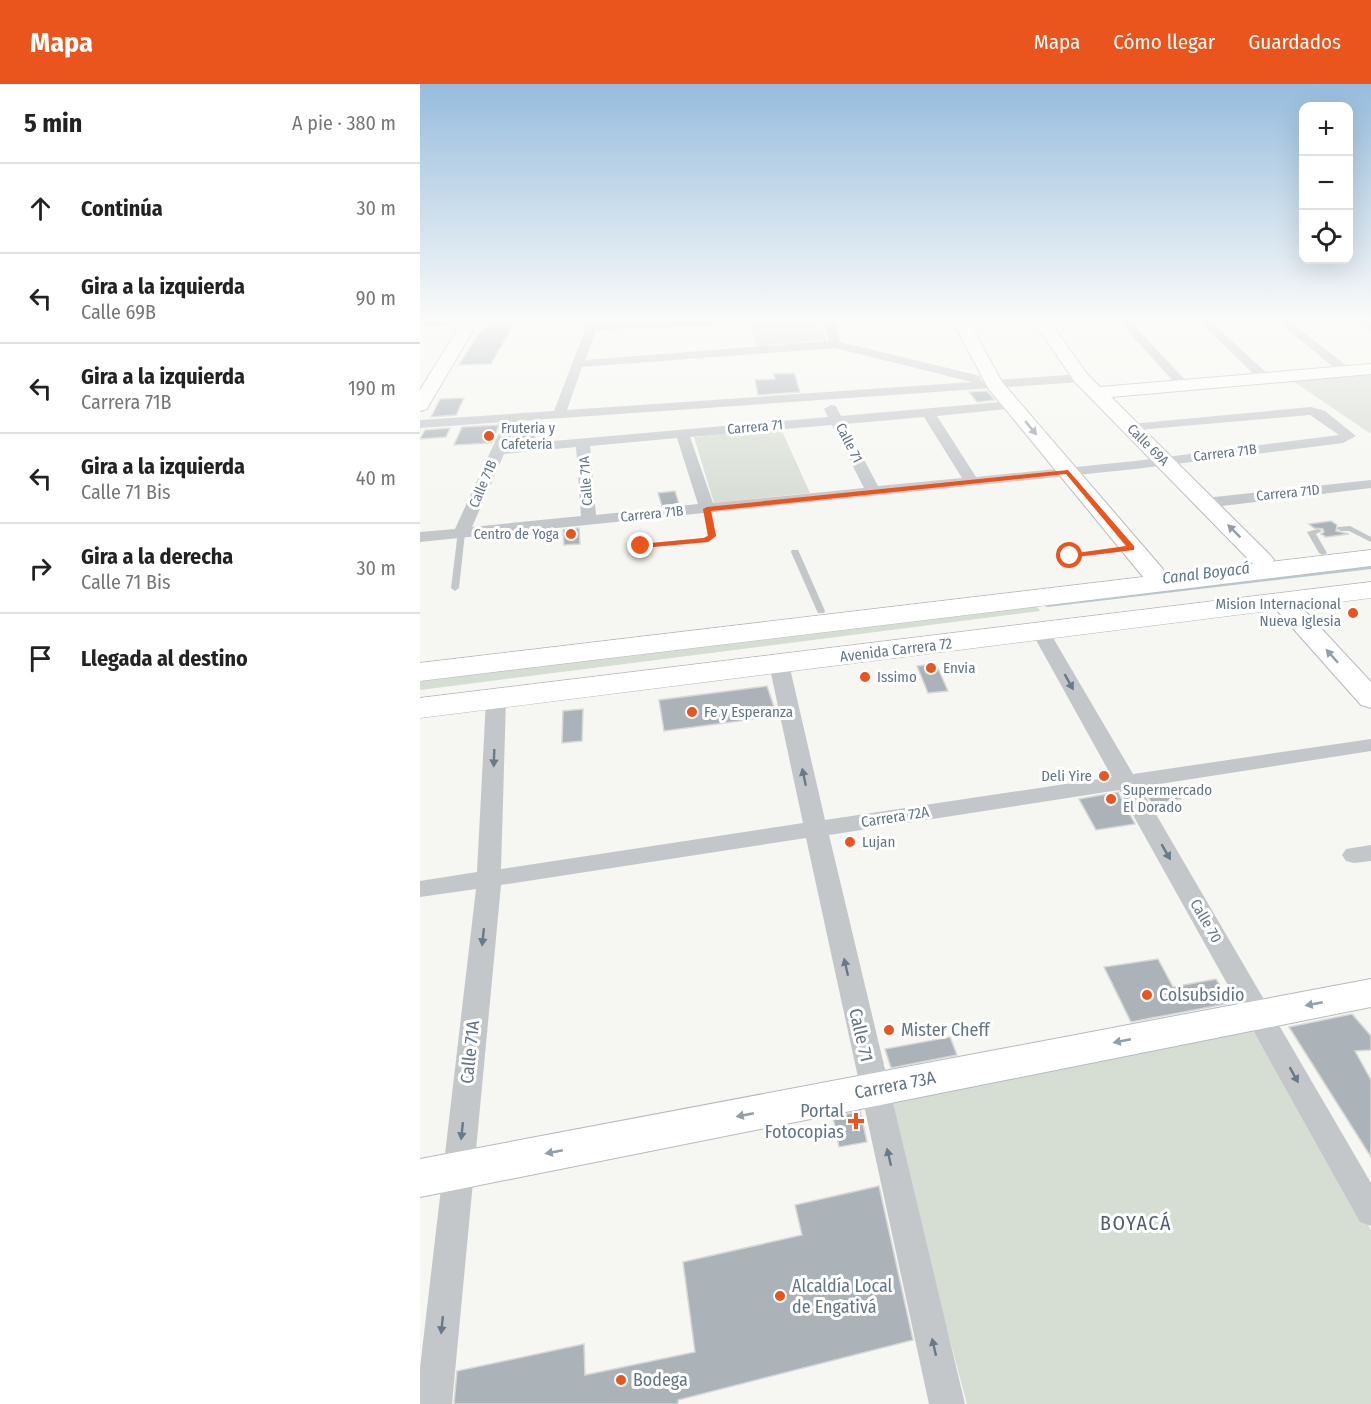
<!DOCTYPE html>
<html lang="es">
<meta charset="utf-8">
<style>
body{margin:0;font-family:"Fira Sans Condensed",sans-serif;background:#f2f2f2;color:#222}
.controls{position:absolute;right:18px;top:18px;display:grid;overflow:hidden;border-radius:12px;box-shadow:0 6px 24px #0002}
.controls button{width:54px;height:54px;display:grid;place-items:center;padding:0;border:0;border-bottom:2px solid #e0e0e0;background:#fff;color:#222;font:30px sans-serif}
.stop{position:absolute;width:18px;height:18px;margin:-14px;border:4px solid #ea541d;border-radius:50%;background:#fff}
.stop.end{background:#ea541d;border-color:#fff;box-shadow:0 2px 6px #0008}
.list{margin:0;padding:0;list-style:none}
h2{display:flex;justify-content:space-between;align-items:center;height:78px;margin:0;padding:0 24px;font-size:26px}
h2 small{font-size:20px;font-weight:400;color:#767676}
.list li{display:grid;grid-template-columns:39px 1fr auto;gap:18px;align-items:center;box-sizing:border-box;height:90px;padding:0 24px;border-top:2px solid #e0e0e0}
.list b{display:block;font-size:22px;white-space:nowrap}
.list p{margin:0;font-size:20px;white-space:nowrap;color:#767676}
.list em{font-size:20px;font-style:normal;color:#767676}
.icon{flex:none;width:33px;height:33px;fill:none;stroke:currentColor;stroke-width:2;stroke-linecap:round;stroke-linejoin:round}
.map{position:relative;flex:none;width:951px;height:1320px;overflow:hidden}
header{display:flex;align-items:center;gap:36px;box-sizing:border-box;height:84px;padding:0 30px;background:#ea541d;color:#fff}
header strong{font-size:28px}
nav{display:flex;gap:33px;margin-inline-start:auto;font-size:21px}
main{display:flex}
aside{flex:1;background:#fff}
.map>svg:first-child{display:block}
</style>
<header>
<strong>Mapa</strong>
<nav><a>Mapa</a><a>Cómo llegar</a><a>Guardados</a></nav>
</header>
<main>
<aside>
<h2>5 min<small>A pie · 380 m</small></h2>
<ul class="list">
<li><svg class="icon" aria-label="ahead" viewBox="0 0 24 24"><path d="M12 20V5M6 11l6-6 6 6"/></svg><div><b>Continúa</b></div><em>30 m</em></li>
<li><svg class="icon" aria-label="left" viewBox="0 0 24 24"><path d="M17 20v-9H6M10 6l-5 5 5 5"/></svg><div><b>Gira a la izquierda</b><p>Calle 69B</p></div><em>90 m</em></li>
<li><svg class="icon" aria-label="left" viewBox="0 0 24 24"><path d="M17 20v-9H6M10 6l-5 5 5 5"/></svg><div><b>Gira a la izquierda</b><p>Carrera 71B</p></div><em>190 m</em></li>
<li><svg class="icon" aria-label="left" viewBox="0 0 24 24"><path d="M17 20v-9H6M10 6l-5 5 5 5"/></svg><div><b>Gira a la izquierda</b><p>Calle 71 Bis</p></div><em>40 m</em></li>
<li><svg class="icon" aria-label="right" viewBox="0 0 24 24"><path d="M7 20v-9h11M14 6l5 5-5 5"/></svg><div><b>Gira a la derecha</b><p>Calle 71 Bis</p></div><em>30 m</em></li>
<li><svg class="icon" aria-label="arrive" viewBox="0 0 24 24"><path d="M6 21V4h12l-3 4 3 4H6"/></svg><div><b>Llegada al destino</b></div></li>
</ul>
</aside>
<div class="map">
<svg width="951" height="1320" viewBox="0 0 951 1320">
<rect width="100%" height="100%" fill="#f6f6f2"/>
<g fill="#d6ddd3">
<path d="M330 238H399L407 256 336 262Z"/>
<path d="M951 287V350L870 295Z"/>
<path d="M361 345 390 409 294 419 274 353Z"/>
<path d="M614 518 620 527 0 606V594Z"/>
<path d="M832 945 951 1146V1320H547L464 1011Z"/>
</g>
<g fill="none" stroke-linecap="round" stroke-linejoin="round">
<path stroke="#bcc7cd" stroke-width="4" d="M627 521 951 483"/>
</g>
<g fill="#abb3b9" stroke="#d7d7d5" stroke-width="1.5">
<path d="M71 238H95L71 280 39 281 57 252Z"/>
<path d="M374 289 380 308 338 311 335 296 355 295 354 290Z"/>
<path d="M567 307 575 316 557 318 549 308Z"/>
<path d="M44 314 36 331 11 333 20 315Z"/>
<path d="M79 341 72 359 34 361 42 343Z"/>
<path d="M118 342 114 356 91 358 97 344Z"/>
<path d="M30 344 26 353 0 355 5 346Z"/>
<path d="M255 407 259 420 242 422 238 409Z"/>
<path d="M911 437 917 441 916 447 929 450 906 453 901 450 904 448 903 445 894 444 889 440Z"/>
<path d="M159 444 160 460 144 461 143 446Z"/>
<path d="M516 580 528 607 508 609 497 582Z"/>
<path d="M347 602 357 632 244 647 239 616Z"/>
<path d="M163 625 162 657 142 659 143 627Z"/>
<path d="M752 702 761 715 732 720 724 706Z"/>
<path d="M698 708 715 740 676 746 659 715Z"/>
<path d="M738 875 753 903 796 895 811 919 711 938 684 883Z"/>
<path d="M932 930 951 952V966L935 967 951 996V1073L869 943Z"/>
<path d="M530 953 537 971 471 984 465 965Z"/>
<path d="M440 1027 447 1058 419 1063 413 1033Z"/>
<path d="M459 1102 493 1256 258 1316V1320H34L37 1287 164 1260 165 1291 275 1268 263 1178 382 1151 375 1121Z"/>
</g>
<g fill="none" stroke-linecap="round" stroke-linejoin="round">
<g stroke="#b5babf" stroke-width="2">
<g id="secondary">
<path d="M42 238H58L9 321 7 325 0 327V306Z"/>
<path d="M533 238H549L582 298 742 484 745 489 742 494 733 496 724 494 568 304Z"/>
<path d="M614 238H630L667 290 680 303 951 280V290L691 313 850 471 854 476 850 481 842 483 834 481 655 298Z"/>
<path d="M863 510 872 513 951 598V624L941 621 854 523 850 518 854 513Z"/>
<path d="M951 895V923L0 1113V1075Z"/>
</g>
</g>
<g stroke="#b5b9bc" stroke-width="1">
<g id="highway">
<path d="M951 466V482L0 597V579Z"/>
<path d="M951 498V514L0 634V614Z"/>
</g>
</g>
<g fill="#c3c7ca" fill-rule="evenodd">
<path d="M284 423H287L291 425 296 452 289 458 221 464 217 462 221 460 284 454 288 451 283 425Z"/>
<path d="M930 442 951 453V458L929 447H921L917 445 918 443Z"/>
<path d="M898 445 902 447 896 450 907 469 903 471 899 469 887 448Z"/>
<path d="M38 447H41L45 449 39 504 35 507 31 504Z"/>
<path d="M711 462H714V466L650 474 646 472 650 470Z"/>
<path d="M372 466H378L379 468 405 527 404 529H398L397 527 371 468Z"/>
</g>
<g fill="#c3c7ca" fill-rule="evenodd">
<path d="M0 238H40L34 241 0 242Z"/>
<path d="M168 238H304L298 241 176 246 165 276 409 257 404 238H415L420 258 560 292 561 297 661 290 667 294 661 298 98 337 87 361 408 333 404 325 411 321 416 322 421 332 592 317 597 318 599 321 597 324 517 332 556 393 715 377 919 351 890 331 706 347 704 344 706 341 711 340 891 323 905 327 936 352 923 359 715 385 0 458V448L35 445 84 338 0 344V336L134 327ZM415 264 552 298 147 326 162 283ZM504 333 542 394 458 402 425 340ZM412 341 444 404 293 419 270 353ZM257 354 278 420 176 431 170 362ZM156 363 161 432 52 443 84 370Z"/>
<path d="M700 238H711L769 300 771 303 769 306H761Z"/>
<path d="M780 238H791L850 292 852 295 850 298H842Z"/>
<path d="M859 238H870L931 285 933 288 931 291H923Z"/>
<path d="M937 238H950L951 246Z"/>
<path d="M951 396V404L785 424 777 419 785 414Z"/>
<path d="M620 541 626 543 629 547 713 690 951 655V667L720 703 951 1099V1142L940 1138 699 706 409 751 545 1320H509L386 754 81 801 32 1320H0V1284L56 805 0 813V797L57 788 66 616 69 612H83L86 616 81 785 383 739 349 580 352 576H366L369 580 405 736 692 693 611 547 614 543Z"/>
<path d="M951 761V777L934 779 926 777 922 771 926 765Z"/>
</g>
<use href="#secondary" fill="#fff" fill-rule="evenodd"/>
<use href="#highway" fill="#fff" fill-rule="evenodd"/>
</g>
<defs><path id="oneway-solid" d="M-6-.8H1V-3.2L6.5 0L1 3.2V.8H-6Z" transform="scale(1.5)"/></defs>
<g fill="#929ea9">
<use href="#oneway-solid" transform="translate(611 344) rotate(50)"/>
<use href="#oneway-solid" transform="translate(814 447) rotate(-135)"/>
<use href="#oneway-solid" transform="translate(912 572) rotate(-132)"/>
<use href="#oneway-solid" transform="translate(894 920) rotate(169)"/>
<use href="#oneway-solid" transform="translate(702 957) rotate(169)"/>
<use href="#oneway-solid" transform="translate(325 1031) rotate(169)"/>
<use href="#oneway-solid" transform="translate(134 1068) rotate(169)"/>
</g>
<g fill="#687988">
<use href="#oneway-solid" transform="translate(649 598) rotate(61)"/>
<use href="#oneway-solid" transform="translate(74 674) rotate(92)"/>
<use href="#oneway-solid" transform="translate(384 693) rotate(-102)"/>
<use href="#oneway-solid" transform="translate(746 768) rotate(60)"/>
<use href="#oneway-solid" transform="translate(63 853) rotate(96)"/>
<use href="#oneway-solid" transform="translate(426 883) rotate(-103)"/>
<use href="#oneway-solid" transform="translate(874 991) rotate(61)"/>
<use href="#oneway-solid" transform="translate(42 1047) rotate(96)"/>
<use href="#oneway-solid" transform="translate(469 1073) rotate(-103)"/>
<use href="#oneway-solid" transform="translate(22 1241) rotate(96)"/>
<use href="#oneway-solid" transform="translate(514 1263) rotate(-103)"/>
</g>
<linearGradient id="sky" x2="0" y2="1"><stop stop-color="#96bcdd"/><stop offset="0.56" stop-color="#fbfbf9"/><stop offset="1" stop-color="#fbfbf9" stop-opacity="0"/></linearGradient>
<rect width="951" height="422" fill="url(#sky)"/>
<path fill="#ea541d" d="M648 386 714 462V466L647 474V471L650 470 706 462 646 390 291 427 296 452 288 458 221 464 217 462 221 460 284 454 288 452 283 425 287 423Z"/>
<g fill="#ea541d" stroke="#fff" stroke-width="2">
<circle cx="69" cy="352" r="6"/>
<circle cx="151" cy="450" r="6"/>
<circle cx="933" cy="529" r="6"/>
<circle cx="511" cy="584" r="6"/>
<circle cx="445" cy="593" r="6"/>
<circle cx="272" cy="628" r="6"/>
<circle cx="684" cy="692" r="6"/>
<circle cx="691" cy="715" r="6"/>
<circle cx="430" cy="758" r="6"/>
<circle cx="727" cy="911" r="6"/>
<circle cx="469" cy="946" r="6"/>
<path d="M433 1028h6v6h6v6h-6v6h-6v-6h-6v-6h6z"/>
<circle cx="360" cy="1212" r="6"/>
<circle cx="201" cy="1296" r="6"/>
</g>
<g text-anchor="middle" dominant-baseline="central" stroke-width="6" stroke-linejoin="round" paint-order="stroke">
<g font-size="14" fill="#637584" stroke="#fff">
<text transform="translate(335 343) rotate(-5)">Carrera 71</text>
<text transform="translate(429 359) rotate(63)">Calle 71</text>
<text transform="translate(728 361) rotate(45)">Calle 69A</text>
<text transform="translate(805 369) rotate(-7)">Carrera 71B</text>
<text transform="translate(166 397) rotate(-94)">Calle 71A</text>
<text transform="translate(63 400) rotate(-67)">Calle 71B</text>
<text transform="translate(868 409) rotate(-6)">Carrera 71D</text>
<text transform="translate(232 430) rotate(-6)">Carrera 71B</text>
</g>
<g font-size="14" fill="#637584" stroke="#fff" text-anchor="start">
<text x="81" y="344">Fruteria y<tspan x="81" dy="16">Cafeteria</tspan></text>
<text x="139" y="450" text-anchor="end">Centro de Yoga</text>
</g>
<g font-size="15" fill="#637584" stroke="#fff" text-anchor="start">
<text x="921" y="520" text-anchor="end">Mision Internacional<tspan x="921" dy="17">Nueva Iglesia</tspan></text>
<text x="523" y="584">Envia</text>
<text x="457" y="593">Issimo</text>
<text x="284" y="628">Fe y Esperanza</text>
<text x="672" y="692" text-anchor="end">Deli Yire</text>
<text x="703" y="706">Supermercado<tspan x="703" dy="17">El Dorado</tspan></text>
<text x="442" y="758">Lujan</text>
</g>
<g font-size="15" fill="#637584" stroke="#fff">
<text transform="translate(476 566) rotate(-7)">Avenida Carrera 72</text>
<text transform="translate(475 733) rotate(-9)">Carrera 72A</text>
<text transform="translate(786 837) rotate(60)">Calle 70</text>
</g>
<g font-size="16" font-style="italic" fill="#5f7781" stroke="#fff">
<text transform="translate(786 489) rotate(-7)">Canal Boyacá</text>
</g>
<g font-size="18" fill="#637584" stroke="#fff" text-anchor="start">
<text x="739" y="911">Colsubsidio</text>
<text x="481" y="946">Mister Cheff</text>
<text x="424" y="1027" text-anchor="end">Portal<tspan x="424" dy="21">Fotocopias</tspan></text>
<text x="372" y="1202">Alcaldía Local<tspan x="372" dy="21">de Engativá</tspan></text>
<text x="213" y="1296">Bodega</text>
</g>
<g font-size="18" fill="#637584" stroke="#fff">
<text transform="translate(441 951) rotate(77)">Calle 71</text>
<text transform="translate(50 968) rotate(-84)">Calle 71A</text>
<text transform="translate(475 1001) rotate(-11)">Carrera 73A</text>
</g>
<g font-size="20" letter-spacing="1.5" fill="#525e69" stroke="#fff">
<text x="716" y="1139">BOYACÁ</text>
</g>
</g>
</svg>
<div class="controls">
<button>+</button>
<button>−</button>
<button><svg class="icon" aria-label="locate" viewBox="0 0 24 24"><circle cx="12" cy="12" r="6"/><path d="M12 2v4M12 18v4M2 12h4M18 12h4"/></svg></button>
</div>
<div class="stop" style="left:650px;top:472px"></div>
<div class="stop end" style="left:221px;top:462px"></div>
</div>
</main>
